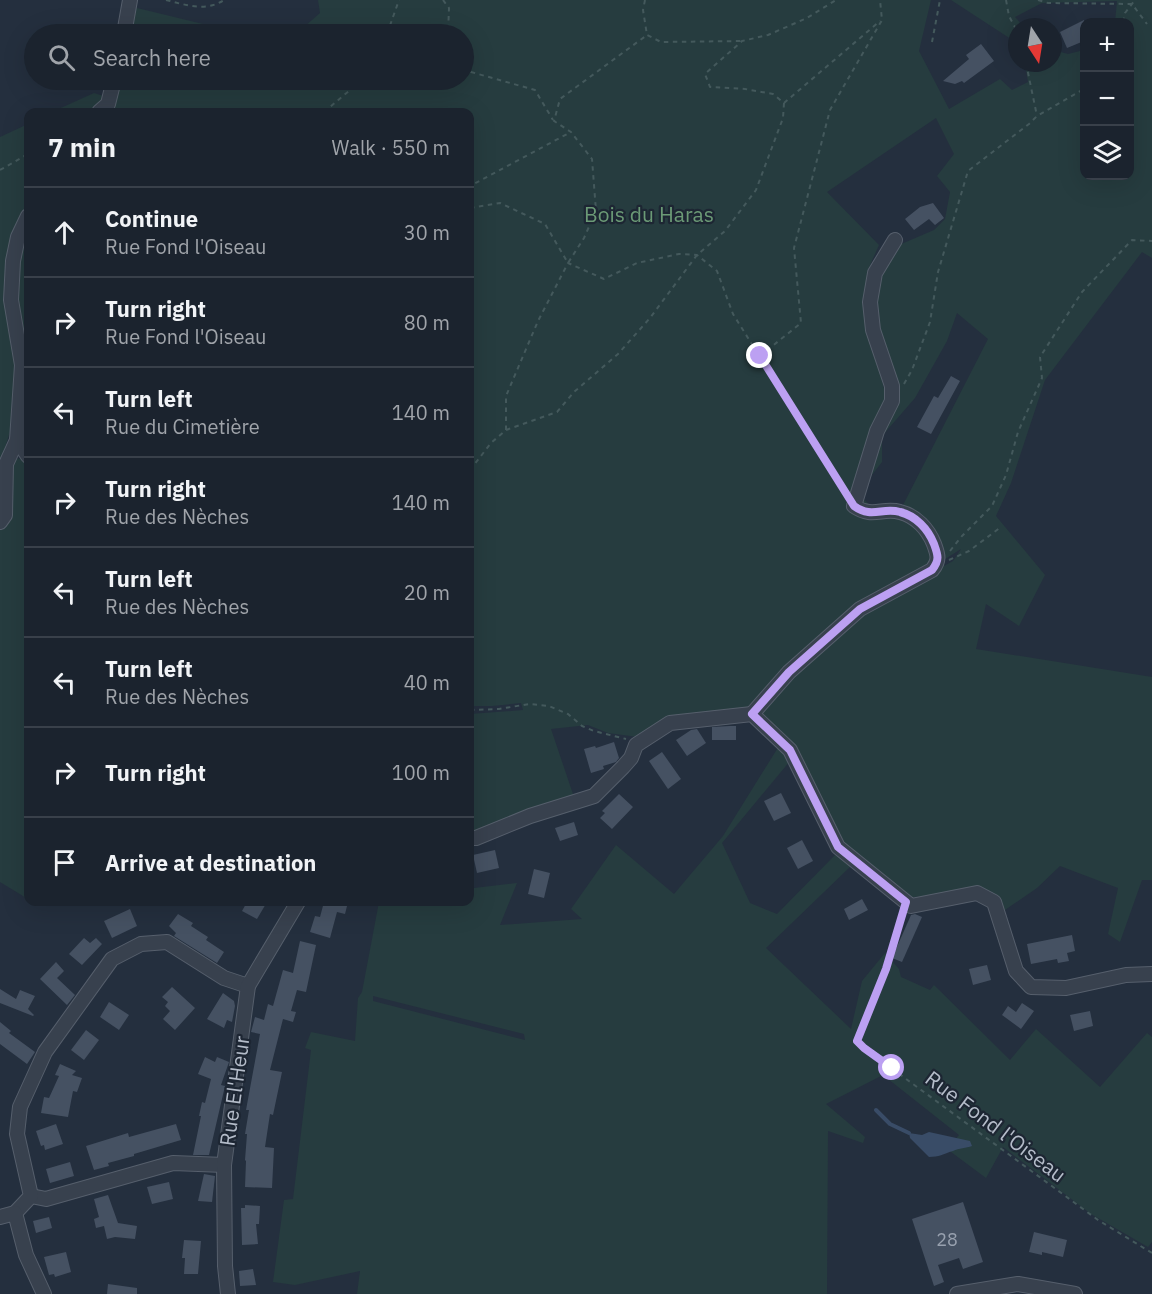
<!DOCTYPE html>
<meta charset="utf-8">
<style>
body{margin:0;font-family:"IBM Plex Sans",sans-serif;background:#282f3a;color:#f1f3f6}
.controls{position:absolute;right:18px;top:18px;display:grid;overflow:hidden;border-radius:12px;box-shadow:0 6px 24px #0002}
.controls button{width:54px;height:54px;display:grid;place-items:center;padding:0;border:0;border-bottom:2px solid #39404a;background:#1b232e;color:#f1f3f6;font:30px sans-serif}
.compass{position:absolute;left:1008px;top:18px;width:54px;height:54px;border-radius:50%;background:#1b232e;box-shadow:0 6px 24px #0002;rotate:168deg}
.stop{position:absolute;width:18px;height:18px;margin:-14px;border:4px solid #bca0f2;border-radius:50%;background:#fff}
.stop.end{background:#bca0f2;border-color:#fff;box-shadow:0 2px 6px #0008}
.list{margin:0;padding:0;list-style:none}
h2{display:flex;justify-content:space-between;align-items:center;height:78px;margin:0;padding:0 24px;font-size:26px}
h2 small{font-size:20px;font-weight:400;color:#a0a4aa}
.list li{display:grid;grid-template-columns:39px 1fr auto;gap:18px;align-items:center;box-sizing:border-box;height:90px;padding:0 24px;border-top:2px solid #39404a}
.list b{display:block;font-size:22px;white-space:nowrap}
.list p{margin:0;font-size:20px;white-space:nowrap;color:#a0a4aa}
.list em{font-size:20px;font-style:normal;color:#a0a4aa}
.icon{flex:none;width:33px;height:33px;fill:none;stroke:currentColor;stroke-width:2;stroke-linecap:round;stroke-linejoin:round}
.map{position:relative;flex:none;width:1152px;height:1294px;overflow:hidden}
.search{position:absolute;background:#1b232e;box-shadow:0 6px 24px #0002;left:24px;top:24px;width:450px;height:66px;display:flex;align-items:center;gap:15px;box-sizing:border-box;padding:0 21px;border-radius:33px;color:#a0a4aa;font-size:22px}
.panel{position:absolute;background:#1b232e;box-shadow:0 6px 24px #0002;left:24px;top:108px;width:450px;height:798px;border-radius:12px}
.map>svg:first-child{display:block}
</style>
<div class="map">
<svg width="1152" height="1294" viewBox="0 0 1152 1294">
<rect width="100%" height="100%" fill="#242f3e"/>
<g fill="#263c3f" fill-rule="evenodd">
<path d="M318 0H931L919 51 949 109 1000 79 1012 90 1028 82 1025 63H1053V50L1068 54 1084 50V176H1130V22H1115L1117 1 1042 3 1015 17 1024 27H1017V43L951 0H1152V258L1142 252 1045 380 1011 483 996 516 1045 575 1019 626 986 604 976 649 1152 677V880H1142L1120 942 1108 934 1118 888 1060 866 1037 888 1002 912 998 899 983 889 907 898 840 845 793 750 759 718 762 708 781 684 838 633 879 602 953 561 961 549 942 561C932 534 930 520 902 507L988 339 957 313 947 341 915 398 882 436V462L858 493 881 517C888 518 899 516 905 519 922 526 930 545 933 562L929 568 852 607 785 668 746 711C709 713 667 711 638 737L608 733 588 725 551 729 574 797 477 833H470V714L523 710 521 703 492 706H470V112H52L94 93 113 99 118 80H464V34H296L320 13ZM936 118 954 154 937 176 950 192 945 219 934 230 892 248 879 270 872 298 875 329 894 386 886 396 866 319 867 272 879 245 827 192Z"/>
<path d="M133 7 244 34H129Z"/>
<path d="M28 124V441L25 431 24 356 17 360 15 416 2 457 0 503V137Z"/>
<path d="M12 458 24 459 28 464V899L0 882V528Z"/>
<path d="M779 746 790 761 722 843 750 903 777 914 837 853 851 866 766 948 851 1029 862 981 885 953 899 969 901 977 930 990 934 985 1010 1060 1036 1029 1100 1087 1147 1033 1152 1037V1242L1148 1247 1091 1214 1003 1147 986 1178 947 1149 959 1135 883 1075 826 1104 865 1137 863 1143 828 1131 827 1294H357L360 1271 295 1285 273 1282 284 1200 293 1199 311 1050 305 1048 311 1032 355 1041 358 998 362 992 379 902H470V872L474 888 517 883 500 925 582 919 571 909 616 845 674 894 723 836ZM373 996 524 1034 525 1040 373 1001Z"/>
</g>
<path fill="#394c67" d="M929 1132 970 1141 972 1146C966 1148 959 1148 953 1151 943 1154 939 1157 929 1157L910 1138 909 1133 922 1135Z"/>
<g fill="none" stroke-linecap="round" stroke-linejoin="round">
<path stroke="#394c67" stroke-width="4" d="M876 1110 890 1124 909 1133"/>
</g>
<g fill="#455162">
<path d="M1084 20V41L1067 48 1060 32Z"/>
<path d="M981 44 994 61 964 83 962 81 955 84 943 81 969 59 966 55Z"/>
<path d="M933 203 944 218 935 225 929 219 914 230 905 219 920 207Z"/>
<path d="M951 376 960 381 931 434 917 427 934 396 938 398Z"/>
<path d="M730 726H736V740H712V727Z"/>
<path d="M697 729 706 743 687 756 676 740 691 730Z"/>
<path d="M614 742 619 758 616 762 603 766 604 769 591 773 584 749 595 746 596 748Z"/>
<path d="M662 752 681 779 668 789 649 761Z"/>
<path d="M781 793 791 813 774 821 764 801Z"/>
<path d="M619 794 633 807 612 829 600 818 605 813 602 811Z"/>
<path d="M574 822 578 835 560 841 555 828Z"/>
<path d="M802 840 813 861 798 869 787 848Z"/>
<path d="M495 850 499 868 477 873 473 855Z"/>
<path d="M534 869 550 873 544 898 528 894Z"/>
<path d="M862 899 868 910 849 920 844 909Z"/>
<path d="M247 902H267L257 919 242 911Z"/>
<path d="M324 902H348L345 914 337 912 330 938 310 932 315 916 320 917Z"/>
<path d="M130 909 137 926 112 938 104 921Z"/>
<path d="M178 914 193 923 191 926 208 937 206 940 224 952 217 963 174 936 176 933 169 926Z"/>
<path d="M915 914 922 917 902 962 892 958 911 915Z"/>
<path d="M1072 935 1075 951 1067 953 1069 961 1058 963 1057 959 1031 964 1027 944Z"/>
<path d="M84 938 90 943 96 938 102 944 82 965 69 954Z"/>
<path d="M300 941 316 945 306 992 297 990 291 1011 296 1012 293 1022 283 1019 270 1070 282 1072 273 1115 270 1114 265 1147 274 1148 272 1188 245 1187 246 1161 245 1160 247 1134H245L249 1110H246L260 1034 251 1032 255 1017 264 1020 268 1004 273 1006 283 970 293 973Z"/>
<path d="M56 962 64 971 57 978 75 995 67 1005 40 979Z"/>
<path d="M987 965 991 980 973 985 969 969Z"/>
<path d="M172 987 195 1008 175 1030 163 1019 170 1011 165 1006 168 1002 162 997Z"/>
<path d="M0 989 16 999 20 990 35 996 28 1009 34 1015 33 1016 0 1003Z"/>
<path d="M223 993 234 1001 235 1006 232 1022 227 1020 224 1028 207 1019Z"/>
<path d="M109 1002 129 1015 119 1030 100 1017Z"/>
<path d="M1022 1003 1034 1011 1021 1029 1002 1015 1008 1006 1016 1012Z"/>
<path d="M1090 1011 1093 1026 1074 1031 1070 1015Z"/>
<path d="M0 1022 11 1031 9 1033 35 1052 27 1064 0 1044Z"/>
<path d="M86 1030 99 1040 84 1060 71 1050Z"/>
<path d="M205 1057 215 1062 217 1057 229 1062 221 1085 225 1086 209 1155H193L201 1116H199L202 1102 205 1103 211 1079 198 1074Z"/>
<path d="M60 1064 76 1071 72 1075 82 1078 77 1092 73 1091 68 1117 41 1113 44 1097 49 1098 59 1076 55 1075Z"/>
<path d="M56 1124 63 1144 45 1150 44 1145 41 1146 36 1131Z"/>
<path d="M176 1124 181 1140 134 1154V1156L108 1163 109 1166 94 1170 86 1146 128 1133 129 1137Z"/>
<path d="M70 1162 74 1176 50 1183 46 1169Z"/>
<path d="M204 1174 215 1176 212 1202 198 1201Z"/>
<path d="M169 1182 173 1199 152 1204 147 1187Z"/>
<path d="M108 1195 118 1223 137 1226 135 1239 115 1237 107 1239 104 1226 96 1228 94 1219 99 1217 94 1199Z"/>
<path d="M963 1202 983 1262 963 1269 959 1258 938 1265 944 1282 934 1286 912 1219Z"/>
<path d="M245 1205 260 1206 259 1224H256L258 1244 242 1245 241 1208H245Z"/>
<path d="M49 1217 52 1228 36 1233 33 1221Z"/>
<path d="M1034 1232 1067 1240 1063 1257 1042 1252V1255L1029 1252Z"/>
<path d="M184 1240 201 1241 198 1274H184L185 1258H182Z"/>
<path d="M66 1252 71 1272 55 1277 54 1274 49 1275 44 1257Z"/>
<path d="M253 1269 256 1285 240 1286 239 1271Z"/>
<path d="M108 1284 137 1288V1294H107Z"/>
</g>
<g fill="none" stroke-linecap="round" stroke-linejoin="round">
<g stroke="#565f6c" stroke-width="16">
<g id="minor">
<path d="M124 34 130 0"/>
<path d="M99 112 108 104 114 80"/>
<path d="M17 440 28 456"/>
<path d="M0 522 5 515 6 464 17 440 22 365 11 300 13 261 18 237 28 216"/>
<path d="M752 714 789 672 860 609 932 570C940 560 938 555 934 544 928 529 916 516 900 512 882 507 873 519 854 506L877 431 892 401V386L873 330 870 302 875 273 895 240"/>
<path d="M470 838H476L530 816 594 796 623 767 631 758 636 745 670 723 752 714 790 750 838 847 911 906 977 893 994 902 1016 971 1031 987 1066 988 1126 975 1152 974"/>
<path d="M31 1196 46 1199 173 1163 224 1165"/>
<path d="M15 1213 31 1196 17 1134 20 1107 45 1052 112 959 141 944 167 942 224 978 248 986"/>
<path d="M0 1217 15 1213 26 1255 44 1294"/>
<path d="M228 1294 225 1266 224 1165 248 986 298 902"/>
<path d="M957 1294 1018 1284 1075 1294"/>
</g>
</g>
<g stroke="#44595c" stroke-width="2" stroke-dasharray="4.5 4.5" stroke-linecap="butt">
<path d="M166 0C186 5 206 12 224 0"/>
<path d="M443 0 449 8 448 34"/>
<path d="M645 0 643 10 647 35 661 42 742 41"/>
<path d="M1006 0 1009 16 1017 31"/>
<path d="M1038 0 1048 3 1132 4 1147 24"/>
<path d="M1123 22 1125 13 1135 0"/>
<path d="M387 34 399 0"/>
<path d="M932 42 940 0"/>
<path d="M1026 63 1037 116"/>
<path d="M464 66 471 72 535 90 553 120"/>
<path d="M784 103 880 21"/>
<path d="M324 112 362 80"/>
<path d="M0 170 28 154"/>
<path d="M470 189V186L571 132"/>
<path d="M470 208 500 203 545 224 568 263 584 238 596 211 592 159 571 132 554 121 560 99 647 35"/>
<path d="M760 356 801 323 794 248 830 110 882 20 880 0"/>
<path d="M904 384 912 370 930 322 938 272 968 171 1029 124 1037 116 1084 89"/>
<path d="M506 430V396L538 321 568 263 604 279 637 263 679 254 697 255 717 271 733 314 845 493"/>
<path d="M470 470 491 443 506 430 557 412 574 392 618 354 650 318 697 255 725 231 756 190 783 118 784 103 773 94 745 89 710 87 705 74 742 41 768 35 807 18 836 0"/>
<path d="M950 551 962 536 992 506 1006 475 1018 432 1042 378 1040 357 1082 292 1132 240 1152 241"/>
<path d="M949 560 969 551 1001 527"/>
<path d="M470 710 499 709 529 704 549 706 568 714 582 726 594 731 626 739"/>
<path d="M902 913 886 969 857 1041 864 1048 1098 1220 1152 1253"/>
</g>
<use href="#minor" stroke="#38414e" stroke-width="14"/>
</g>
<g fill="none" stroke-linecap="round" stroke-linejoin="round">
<path stroke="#bca0f2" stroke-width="8" d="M760 356 854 506C872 519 882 507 900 512 916 516 928 529 934 544 938 555 940 560 932 570L860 609 789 672 752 714 790 750 838 847 906 902 886 969 857 1041 864 1048 892 1068"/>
</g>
<g text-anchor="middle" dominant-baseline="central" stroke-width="4.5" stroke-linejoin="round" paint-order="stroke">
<g font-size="18" fill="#98a1af">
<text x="947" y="1239">28</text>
</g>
<g font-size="21" fill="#6b9a76" stroke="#1d2633">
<text x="649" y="214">Bois du Haras</text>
</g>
<g font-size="21" fill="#b4bcc9" stroke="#1d2633">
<text transform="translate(234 1091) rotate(-82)">Rue El'Heur</text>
<text transform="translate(996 1126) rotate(37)">Rue Fond l'Oiseau</text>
</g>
</g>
</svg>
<div class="controls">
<button>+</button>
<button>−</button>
<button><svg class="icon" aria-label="layers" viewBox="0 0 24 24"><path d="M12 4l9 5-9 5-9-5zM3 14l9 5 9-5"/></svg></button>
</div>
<svg class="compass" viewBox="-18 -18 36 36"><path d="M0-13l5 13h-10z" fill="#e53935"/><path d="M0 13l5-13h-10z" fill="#a0a4aa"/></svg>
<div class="stop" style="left:892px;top:1068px"></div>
<div class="stop end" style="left:760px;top:356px"></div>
<div class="search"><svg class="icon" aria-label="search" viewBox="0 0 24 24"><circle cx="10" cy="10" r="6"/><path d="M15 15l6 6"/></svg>Search here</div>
<section class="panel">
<h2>7 min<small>Walk · 550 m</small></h2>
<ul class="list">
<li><svg class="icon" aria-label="ahead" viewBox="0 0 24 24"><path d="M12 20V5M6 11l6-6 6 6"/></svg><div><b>Continue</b><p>Rue Fond l'Oiseau</p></div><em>30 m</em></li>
<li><svg class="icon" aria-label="right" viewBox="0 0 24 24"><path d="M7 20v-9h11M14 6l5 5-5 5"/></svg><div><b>Turn right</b><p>Rue Fond l'Oiseau</p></div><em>80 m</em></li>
<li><svg class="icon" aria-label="left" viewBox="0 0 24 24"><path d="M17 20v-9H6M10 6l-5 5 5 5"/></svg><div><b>Turn left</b><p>Rue du Cimetière</p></div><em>140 m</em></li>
<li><svg class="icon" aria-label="right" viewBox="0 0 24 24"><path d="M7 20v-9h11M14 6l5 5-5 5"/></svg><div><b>Turn right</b><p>Rue des Nèches</p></div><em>140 m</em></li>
<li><svg class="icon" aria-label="left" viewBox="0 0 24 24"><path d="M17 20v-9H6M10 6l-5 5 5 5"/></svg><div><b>Turn left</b><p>Rue des Nèches</p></div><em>20 m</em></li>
<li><svg class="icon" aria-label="left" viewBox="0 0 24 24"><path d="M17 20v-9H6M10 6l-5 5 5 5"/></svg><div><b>Turn left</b><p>Rue des Nèches</p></div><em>40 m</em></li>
<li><svg class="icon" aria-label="right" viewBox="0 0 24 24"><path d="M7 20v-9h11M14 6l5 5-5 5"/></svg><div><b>Turn right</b></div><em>100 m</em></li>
<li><svg class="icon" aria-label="arrive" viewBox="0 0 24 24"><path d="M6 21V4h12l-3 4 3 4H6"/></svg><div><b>Arrive at destination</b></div></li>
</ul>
</section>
</div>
